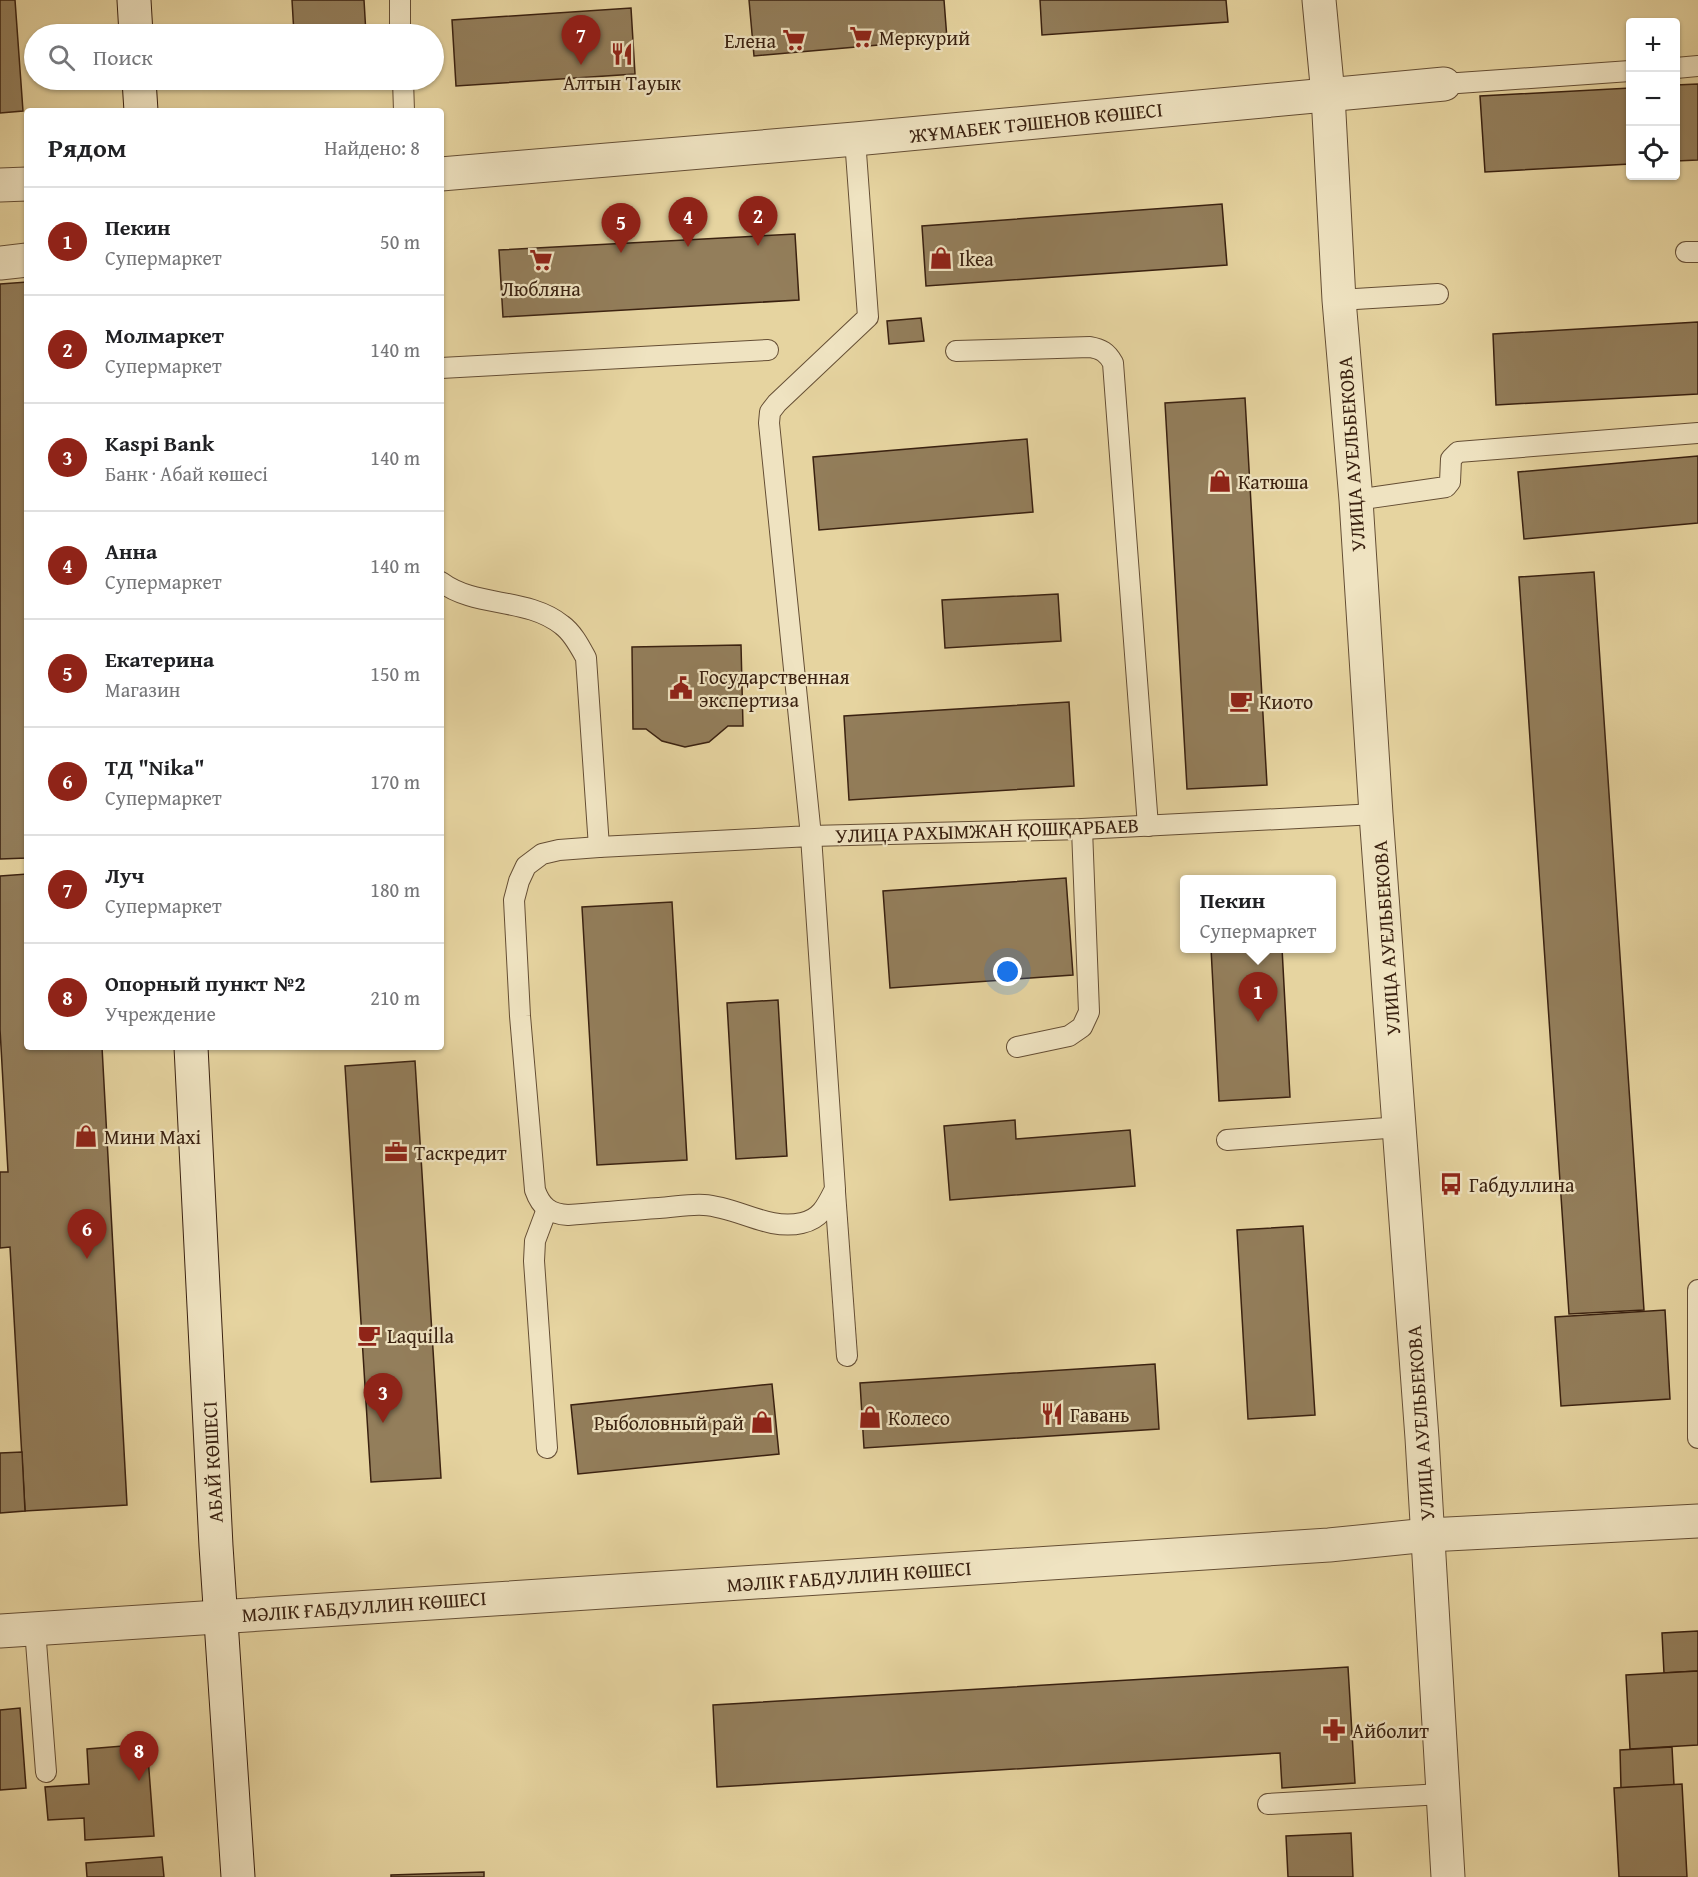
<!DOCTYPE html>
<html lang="ru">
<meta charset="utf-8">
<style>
body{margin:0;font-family:"Gentium Book Plus",serif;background:#f2f2f2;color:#202124}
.controls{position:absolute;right:18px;top:18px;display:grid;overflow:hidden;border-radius:6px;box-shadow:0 2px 4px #0004}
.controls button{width:54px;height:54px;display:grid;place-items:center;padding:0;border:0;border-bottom:2px solid #e0e0e0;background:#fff;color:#202124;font:30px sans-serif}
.you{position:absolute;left:1008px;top:972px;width:21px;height:21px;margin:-15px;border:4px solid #fff;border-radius:50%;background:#1a73e8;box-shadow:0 0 0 9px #1a73e833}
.badge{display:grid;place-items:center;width:39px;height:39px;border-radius:50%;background:#8f2418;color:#fff;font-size:20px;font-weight:700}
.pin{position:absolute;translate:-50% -50px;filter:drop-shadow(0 2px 3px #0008)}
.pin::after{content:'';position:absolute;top:32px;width:21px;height:18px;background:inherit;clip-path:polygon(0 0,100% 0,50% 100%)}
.popup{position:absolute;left:1180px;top:875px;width:156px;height:78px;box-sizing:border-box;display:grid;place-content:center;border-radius:6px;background:#fff;filter:drop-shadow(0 2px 4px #0005);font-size:20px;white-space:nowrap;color:#757577}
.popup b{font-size:22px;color:#202124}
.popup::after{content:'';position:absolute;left:50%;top:100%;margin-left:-12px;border:12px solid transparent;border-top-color:#fff}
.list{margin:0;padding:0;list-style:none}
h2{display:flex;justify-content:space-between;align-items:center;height:78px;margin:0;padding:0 24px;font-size:26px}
h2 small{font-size:20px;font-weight:400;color:#757577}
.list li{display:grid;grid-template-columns:39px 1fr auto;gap:18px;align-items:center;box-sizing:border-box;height:108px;padding:0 24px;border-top:2px solid #e0e0e0}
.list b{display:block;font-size:22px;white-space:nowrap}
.list p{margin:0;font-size:20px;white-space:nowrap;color:#757577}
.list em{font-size:20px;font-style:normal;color:#757577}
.icon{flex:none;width:33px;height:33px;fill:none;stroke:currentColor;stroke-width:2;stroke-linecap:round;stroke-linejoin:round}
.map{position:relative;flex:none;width:1698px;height:1877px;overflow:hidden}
.search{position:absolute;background:#fff;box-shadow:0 2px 4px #0004;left:24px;top:24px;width:420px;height:66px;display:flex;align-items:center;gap:15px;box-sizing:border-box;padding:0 21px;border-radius:33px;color:#757577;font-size:22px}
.panel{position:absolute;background:#fff;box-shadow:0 2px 4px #0004;left:24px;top:108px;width:420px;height:942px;border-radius:6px}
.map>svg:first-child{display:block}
</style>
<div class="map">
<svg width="1698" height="1877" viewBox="0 0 1698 1877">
<rect width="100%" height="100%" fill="#e6d4a0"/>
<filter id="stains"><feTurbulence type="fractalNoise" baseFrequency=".00333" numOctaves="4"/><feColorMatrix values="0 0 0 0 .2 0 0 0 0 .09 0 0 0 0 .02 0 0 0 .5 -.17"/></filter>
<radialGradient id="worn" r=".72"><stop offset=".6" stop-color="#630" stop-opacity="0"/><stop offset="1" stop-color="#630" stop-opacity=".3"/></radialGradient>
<g fill="#937e5b" stroke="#3a2110" stroke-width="1.5">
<path d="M0 0H15L23 111 0 113Z"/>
<path d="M292 0H364L366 34H294Z"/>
<path d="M749 0H944L947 39 754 56Z"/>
<path d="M1040 0H1226L1228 22 1042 35Z"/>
<path d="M631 8 635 74 456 86 452 20Z"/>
<path d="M297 80H367L297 84Z"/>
<path d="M1698 84V160L1676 161V85Z"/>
<path d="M1630 88V164L1485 172 1480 96Z"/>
<path d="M1222 204 1227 265 926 286 922 226Z"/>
<path d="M795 234 799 300 503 317 499 250Z"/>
<path d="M27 282V858L0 859V284Z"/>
<path d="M921 318 924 341 889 344 887 321Z"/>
<path d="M1698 322V394L1496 405 1493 334Z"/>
<path d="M1245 398 1267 785 1187 789 1165 403Z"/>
<path d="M1027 439 1033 512 819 530 813 457Z"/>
<path d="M1698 456V523L1524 539 1518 472Z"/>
<path d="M1594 572 1644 1310 1569 1314 1519 577Z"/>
<path d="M1058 594 1061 641 945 648 942 600Z"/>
<path d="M741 645 743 726H728L709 742 685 747 662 741 646 729H633L632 647Z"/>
<path d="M1069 702 1074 786 849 800 844 716Z"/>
<path d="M27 874V1047H102L127 1505 25 1511 10 1247 0 1248V1172H8L0 1029V876Z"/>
<path d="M1066 878 1073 975 890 988 883 891Z"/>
<path d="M672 902 687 1160 597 1165 582 907Z"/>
<path d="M1211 948H1282L1290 1097 1219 1101Z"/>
<path d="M778 1000 787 1156 736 1159 727 1003Z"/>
<path d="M415 1061 441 1478 371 1482 345 1066Z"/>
<path d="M1015 1120 1016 1139 1130 1130 1135 1186 950 1200 944 1126Z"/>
<path d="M1303 1226 1315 1415 1248 1419 1237 1230Z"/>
<path d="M1665 1310 1670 1399 1561 1406 1555 1317Z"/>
<path d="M1155 1364 1159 1429 864 1448 860 1383Z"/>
<path d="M772 1384 779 1454 578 1474 571 1405Z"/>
<path d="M22 1452 25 1511 0 1513V1453Z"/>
<path d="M1698 1631V1671L1664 1673 1662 1633Z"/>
<path d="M1348 1667 1355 1783 1282 1788 1280 1753 717 1787 713 1705Z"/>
<path d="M1698 1671V1745L1630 1749 1626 1675Z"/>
<path d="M20 1708 26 1788 0 1790V1710Z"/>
<path d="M147 1744 154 1836 85 1840 84 1818 48 1820 45 1787 89 1784 87 1749Z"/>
<path d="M1672 1747 1674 1785 1621 1788 1620 1750Z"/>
<path d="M1682 1784 1687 1877H1619L1614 1788Z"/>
<path d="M1351 1833 1353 1877H1288L1286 1836Z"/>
<path d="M162 1857 164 1877H87L86 1863Z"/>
<path d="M484 1872V1877H391V1875Z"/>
</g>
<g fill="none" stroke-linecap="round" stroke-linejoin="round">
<g stroke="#654e34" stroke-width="22">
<g id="service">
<path d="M400 0V34"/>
<path d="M1676 68 1698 66"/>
<path d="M403 80 404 111"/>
<path d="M1444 84 1630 71"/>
<path d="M855 139 868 317 777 403 770 412 769 423 811 836 835 1189C827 1205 821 1219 802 1223 768 1231 738 1207 704 1205 690 1204 674 1207 659 1208 628 1210 598 1213 568 1215 550 1214 541 1207 535 1190L520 1016 514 900 519 881 526 866 542 854 559 850 599 847 811 836 1082 829 1376 814"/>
<path d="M1686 252H1698"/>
<path d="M1339 300 1438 294"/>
<path d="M956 351 1090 347C1101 349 1107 352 1113 363L1148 826"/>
<path d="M441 368 768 350"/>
<path d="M1356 500 1446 487 1450 482 1451 459 1458 452 1698 433"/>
<path d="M441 582C476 608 527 597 562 625 573 633 580 647 586 658L599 847"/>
<path d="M1017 1047 1069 1036 1082 1027 1089 1012 1082 829"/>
<path d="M1227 1140 1400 1127"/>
<path d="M835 1192 847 1356"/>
<path d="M1698 1290V1438"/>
<path d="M547 1448 534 1261 535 1241 547 1209"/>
<path d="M35 1629 46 1772"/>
<path d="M1268 1804 1442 1794"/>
</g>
</g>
<g stroke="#654e34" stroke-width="35">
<g id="minor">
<path d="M441 174 855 139 1444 84"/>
<path d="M0 185 27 184"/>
<path d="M0 263 27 260"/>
</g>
</g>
<g stroke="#654e34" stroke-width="35">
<g id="tertiary">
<path d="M1319 0 1328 95 1339 300 1356 500 1376 814 1422 1438 1448 1877"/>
<path d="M0 1631 1329 1545 1428 1535 1698 1521"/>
</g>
</g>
<g stroke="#3a2110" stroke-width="35">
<g id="secondary">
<path d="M134 0 136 34"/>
<path d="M139 80 141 111"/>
<path d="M191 1047 216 1546 238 1877"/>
</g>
</g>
<use href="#service" stroke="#efe3c1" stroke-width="20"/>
<use href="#minor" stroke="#efe3c1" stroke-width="33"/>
<use href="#tertiary" stroke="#efe3c1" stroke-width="33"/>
<use href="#secondary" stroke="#efe3c1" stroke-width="33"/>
</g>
<defs>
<g id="supermarket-bare" transform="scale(1.8)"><path d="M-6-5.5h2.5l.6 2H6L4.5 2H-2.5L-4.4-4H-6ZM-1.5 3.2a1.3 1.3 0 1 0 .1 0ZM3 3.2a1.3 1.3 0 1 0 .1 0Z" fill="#8f2418" stroke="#efe3c1" stroke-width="2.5" paint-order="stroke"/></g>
<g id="restaurant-bare" transform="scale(1.8)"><path d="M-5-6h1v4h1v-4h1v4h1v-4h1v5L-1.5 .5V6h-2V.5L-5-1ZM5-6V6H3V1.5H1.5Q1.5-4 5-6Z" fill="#8f2418" stroke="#efe3c1" stroke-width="2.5" paint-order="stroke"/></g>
<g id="shop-bare" transform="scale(1.8)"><path d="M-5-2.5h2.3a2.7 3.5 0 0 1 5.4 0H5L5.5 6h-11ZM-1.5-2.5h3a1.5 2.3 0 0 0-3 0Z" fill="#8f2418" stroke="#efe3c1" stroke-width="2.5" paint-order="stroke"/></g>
<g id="civic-bare" transform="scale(1.8)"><path d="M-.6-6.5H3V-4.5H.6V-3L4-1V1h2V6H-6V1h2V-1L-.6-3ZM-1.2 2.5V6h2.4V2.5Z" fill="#8f2418" stroke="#efe3c1" stroke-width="2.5" paint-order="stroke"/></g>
<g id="cafe-bare" transform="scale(1.8)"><path d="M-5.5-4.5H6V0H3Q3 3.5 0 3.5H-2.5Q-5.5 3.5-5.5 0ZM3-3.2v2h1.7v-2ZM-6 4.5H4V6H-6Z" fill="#8f2418" stroke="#efe3c1" stroke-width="2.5" paint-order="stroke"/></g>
<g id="office-bare" transform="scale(1.8)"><path d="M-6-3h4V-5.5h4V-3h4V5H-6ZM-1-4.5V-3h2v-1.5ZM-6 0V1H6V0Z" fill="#8f2418" stroke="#efe3c1" stroke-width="2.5" paint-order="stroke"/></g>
<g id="bus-bare" transform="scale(1.8)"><path d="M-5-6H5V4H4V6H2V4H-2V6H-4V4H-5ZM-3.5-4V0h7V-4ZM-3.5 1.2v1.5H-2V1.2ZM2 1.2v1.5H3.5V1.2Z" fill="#8f2418" stroke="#efe3c1" stroke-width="2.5" paint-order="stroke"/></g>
<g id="pharmacy-bare" transform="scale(1.8)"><path d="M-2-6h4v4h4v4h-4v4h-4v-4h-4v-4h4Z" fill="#8f2418" stroke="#efe3c1" stroke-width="2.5" paint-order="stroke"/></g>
</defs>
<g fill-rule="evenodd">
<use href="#supermarket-bare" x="861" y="37"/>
<use href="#supermarket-bare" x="794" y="40"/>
<use href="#restaurant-bare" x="622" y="54"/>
<use href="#shop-bare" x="941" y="258"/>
<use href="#supermarket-bare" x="541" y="260"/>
<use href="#shop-bare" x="1220" y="481"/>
<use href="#civic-bare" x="681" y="688"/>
<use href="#cafe-bare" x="1241" y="701"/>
<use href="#shop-bare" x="86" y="1136"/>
<use href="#office-bare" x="396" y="1152"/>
<use href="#bus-bare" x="1451" y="1184"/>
<use href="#cafe-bare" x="369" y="1335"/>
<use href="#restaurant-bare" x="1052" y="1414"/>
<use href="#shop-bare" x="870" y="1417"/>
<use href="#shop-bare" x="762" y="1422"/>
<use href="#pharmacy-bare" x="1334" y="1730"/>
</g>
<g text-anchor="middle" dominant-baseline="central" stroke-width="4.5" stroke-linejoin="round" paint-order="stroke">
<g font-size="20" fill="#3a2110" stroke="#efe3c1" text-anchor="start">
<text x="879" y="37">Меркурий</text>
<text x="776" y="40" text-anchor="end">Елена</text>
<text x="622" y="82" text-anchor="middle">Алтын Тауык</text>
<text x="959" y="258">Ikea</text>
<text x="541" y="288" text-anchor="middle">Любляна</text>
<text x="1238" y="481">Катюша</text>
<text x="699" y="676">Государственная<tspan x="699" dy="23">экспертиза</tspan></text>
<text x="1259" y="701">Киото</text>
<text x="104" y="1136">Мини Maxi</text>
<text x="414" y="1152">Таскредит</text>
<text x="1469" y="1184">Габдуллина</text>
<text x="387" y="1335">Laquilla</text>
<text x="1070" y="1414">Гавань</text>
<text x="888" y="1417">Колесо</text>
<text x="744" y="1422" text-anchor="end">Рыболовный рай</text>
<text x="1352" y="1730">Айболит</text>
</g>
<g font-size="20" fill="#3a2110" stroke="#efe3c1">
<text transform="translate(1036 122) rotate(-6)">ЖҰМАБЕК ТӘШЕНОВ КӨШЕСІ</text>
<text transform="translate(1351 454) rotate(-94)">УЛИЦА АУЕЛЬБЕКОВА</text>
<text transform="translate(987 830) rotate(-2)">УЛИЦА РАХЫМЖАН ҚОШҚАРБАЕВ</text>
<text transform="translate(1386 938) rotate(-94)">УЛИЦА АУЕЛЬБЕКОВА</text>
<text transform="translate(1420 1423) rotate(-94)">УЛИЦА АУЕЛЬБЕКОВА</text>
<text transform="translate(212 1462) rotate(-93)">АБАЙ КӨШЕСІ</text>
<text transform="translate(849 1576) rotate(-4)">МӘЛІК ҒАБДУЛЛИН КӨШЕСІ</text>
<text transform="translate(364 1606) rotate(-4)">МӘЛІК ҒАБДУЛЛИН КӨШЕСІ</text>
</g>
</g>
<rect width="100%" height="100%" filter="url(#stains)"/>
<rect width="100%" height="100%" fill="url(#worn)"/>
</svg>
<div class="controls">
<button>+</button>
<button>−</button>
<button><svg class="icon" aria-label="locate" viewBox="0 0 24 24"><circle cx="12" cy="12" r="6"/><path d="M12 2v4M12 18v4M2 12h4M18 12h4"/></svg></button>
</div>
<div class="you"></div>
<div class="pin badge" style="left:1258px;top:1022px">1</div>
<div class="popup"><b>Пекин</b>Супермаркет</div>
<div class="pin badge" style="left:758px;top:246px">2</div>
<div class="pin badge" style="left:383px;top:1423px">3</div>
<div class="pin badge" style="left:688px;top:247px">4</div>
<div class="pin badge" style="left:621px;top:253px">5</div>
<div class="pin badge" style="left:87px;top:1259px">6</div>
<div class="pin badge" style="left:581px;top:65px">7</div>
<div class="pin badge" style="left:139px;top:1781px">8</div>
<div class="search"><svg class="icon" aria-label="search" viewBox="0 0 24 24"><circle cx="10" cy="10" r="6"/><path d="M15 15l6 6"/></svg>Поиск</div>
<section class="panel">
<h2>Рядом<small>Найдено: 8</small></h2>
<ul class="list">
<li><span class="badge">1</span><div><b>Пекин</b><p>Супермаркет</p></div><em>50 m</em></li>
<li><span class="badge">2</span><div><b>Молмаркет</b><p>Супермаркет</p></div><em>140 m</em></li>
<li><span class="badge">3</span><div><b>Kaspi Bank</b><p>Банк · Абай көшесі</p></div><em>140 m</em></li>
<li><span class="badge">4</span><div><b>Анна</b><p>Супермаркет</p></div><em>140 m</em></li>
<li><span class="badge">5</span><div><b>Екатерина</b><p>Магазин</p></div><em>150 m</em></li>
<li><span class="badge">6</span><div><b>ТД &quot;Nika&quot;</b><p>Супермаркет</p></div><em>170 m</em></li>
<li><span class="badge">7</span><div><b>Луч</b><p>Супермаркет</p></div><em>180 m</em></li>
<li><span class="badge">8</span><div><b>Опорный пункт №2</b><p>Учреждение</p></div><em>210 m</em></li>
</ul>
</section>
</div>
